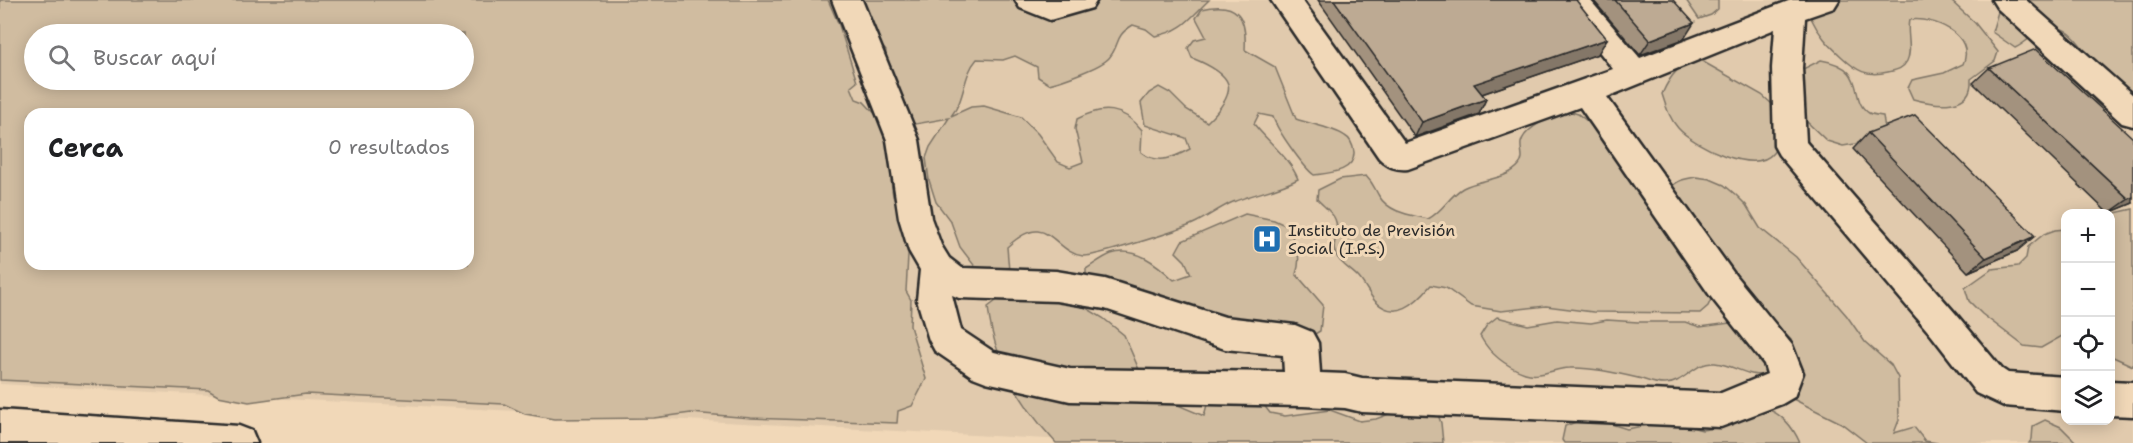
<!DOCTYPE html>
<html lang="es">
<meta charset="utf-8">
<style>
body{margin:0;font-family:"Shantell Sans",sans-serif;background:#f6f6f6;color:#202124}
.controls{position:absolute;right:18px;bottom:18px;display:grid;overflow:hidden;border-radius:12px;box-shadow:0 3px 15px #0003}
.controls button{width:54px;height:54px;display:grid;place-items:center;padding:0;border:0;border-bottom:2px solid #e0e0e0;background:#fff;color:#202124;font:30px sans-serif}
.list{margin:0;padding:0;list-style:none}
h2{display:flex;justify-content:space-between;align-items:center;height:78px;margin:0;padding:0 24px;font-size:26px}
h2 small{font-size:20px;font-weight:400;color:#757577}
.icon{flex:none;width:33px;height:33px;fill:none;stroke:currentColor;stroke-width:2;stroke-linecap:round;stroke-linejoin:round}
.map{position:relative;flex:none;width:2133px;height:443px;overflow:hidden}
.search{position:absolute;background:#fff;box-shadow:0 3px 15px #0003;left:24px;top:24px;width:450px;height:66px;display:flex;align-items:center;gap:15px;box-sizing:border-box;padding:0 21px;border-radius:33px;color:#757577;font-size:22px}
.panel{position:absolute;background:#fff;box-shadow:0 3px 15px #0003;left:24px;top:108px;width:450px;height:162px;border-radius:18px}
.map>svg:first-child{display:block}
</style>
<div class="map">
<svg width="2133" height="443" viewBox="0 0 2133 443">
<rect width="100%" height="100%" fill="#f1d8b8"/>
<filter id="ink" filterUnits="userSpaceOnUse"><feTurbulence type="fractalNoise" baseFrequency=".0167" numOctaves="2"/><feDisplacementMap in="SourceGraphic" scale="12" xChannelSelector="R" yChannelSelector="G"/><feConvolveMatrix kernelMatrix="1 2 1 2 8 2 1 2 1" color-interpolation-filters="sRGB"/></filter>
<g filter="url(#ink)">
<path fill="#e1caad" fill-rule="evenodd" d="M0 0H2133V443H1125L0 384ZM34 34H464V80H34ZM30 114H468V264H30ZM2066 213H2110V420H2066Z"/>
<g fill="#d0bca0" stroke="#7e7466" stroke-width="1.5" fill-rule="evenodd">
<path d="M0 0H828L839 25 857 82 851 87 856 99 864 102 880 119 895 156 891 181 893 196 909 238 906 291 911 300 910 326 926 379 912 406 898 411 897 423 751 418 691 413 654 418 554 419 525 414 504 404 306 394 249 402 218 396 208 390 0 380ZM34 34H464V80H34ZM30 114H468V264H30Z"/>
<path d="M852 0H1209C1190 18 1182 32 1155 36L1146 29 1133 25C1113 37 1121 44 1109 58 1101 67 1062 81 1049 84L1038 77 1037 67 1015 56 1003 60 977 59C962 76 966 99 951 116L971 107 984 106 1021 117 1038 134 1058 162 1070 167 1083 162 1075 129 1077 119C1103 105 1123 107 1142 130L1141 152C1157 165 1173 158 1190 149L1186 138 1145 125 1141 103 1149 93 1159 87 1170 93 1186 109 1207 122C1241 89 1234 75 1192 58L1188 48 1194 40 1206 37 1196 18 1202 9C1238 0 1247 17 1245 50L1275 67 1296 119C1310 124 1334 128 1345 136 1351 139 1353 146 1354 152 1355 172 1329 173 1314 175 1304 168 1277 130 1273 117L1259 114 1254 124C1268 142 1289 157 1298 179 1278 190 1255 193 1233 202 1221 207 1209 216 1197 222 1184 229 1095 257 1083 256 1052 252 1049 208 1007 247L1009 271 983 277 960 247 951 222 936 202 929 180 926 158 930 147 949 118 910 125 882 82 886 51 866 27Z"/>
<path d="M1686 0H1718V9L1711 15 1699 19Z"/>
<path d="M1835 0H1950L1975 23 1998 52 1995 61 1971 79C1973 111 1935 105 1913 99L1908 88 1912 80 1944 73 1963 64C1976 35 1933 16 1909 20 1906 33 1913 50 1907 61 1903 69 1896 70 1888 72 1866 77 1857 71 1842 57 1828 44 1819 35 1811 18L1816 10Z"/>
<path d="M1998 0H2133V97L2116 116 2076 90 2065 70 2091 62C2081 43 2063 16 2038 32 2029 38 2024 44 2015 48L1992 32 2000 5Z"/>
<path d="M1700 60 1762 95 1782 113C1781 125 1781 143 1773 153 1755 176 1693 145 1678 128 1669 118 1666 106 1662 94 1670 76 1679 63 1700 60Z"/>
<path d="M1821 60C1870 68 1847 99 1869 113 1872 115 1879 115 1883 116L1885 129 1877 135 1855 144 1843 146 1827 141 1806 121 1802 110 1799 78 1803 69Z"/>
<path d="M1565 110 1578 114 1611 140 1713 295 1708 306 1700 313 1593 312 1546 306 1501 311 1471 306 1446 288 1431 285C1416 303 1396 322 1375 301 1369 294 1365 285 1359 278 1353 271 1340 264 1336 255 1330 244 1341 232 1335 219 1332 212 1322 205 1317 199L1318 190 1340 179 1366 176C1374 184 1374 188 1379 196 1389 213 1412 215 1428 219 1443 211 1449 196 1463 188 1479 179 1507 180 1519 165 1525 158 1520 151 1521 143 1524 127 1552 117 1565 110Z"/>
<path d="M1696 177 1710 179 1724 185 1736 195 1746 205 1760 228 1796 257 1847 316 1865 342 1891 365 1898 378 1899 420 1894 433 1914 427 1925 441 1938 443H1867L1841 423 1791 398 1799 368 1791 340 1768 317 1667 193C1674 181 1682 179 1696 177Z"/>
<path d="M2133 209V366L2111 356 2110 214Z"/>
<path d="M1245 214 1274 220 1287 226C1295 243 1303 255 1296 274L1323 305 1320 331 1308 338 1236 331 1086 281V269C1094 264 1103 257 1111 254 1136 246 1157 264 1174 280L1191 274 1185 261 1176 252 1182 241Z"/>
<path d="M2065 229V337L2062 336 2041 348 2024 346 1982 314 1969 301 1965 288 1992 269 2018 266 2026 258 2028 247 2044 234 2055 230Z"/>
<path d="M1013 293 1078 303 1103 318 1124 335 1141 374 1161 398 1204 416 1208 401 1252 390 1270 413 1285 416 1330 410 1360 421 1376 419 1405 408 1436 409 1441 423 1443 443H1056C1020 404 993 360 988 307L1000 298Z"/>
<path d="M1497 317 1528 325 1557 320 1591 323 1607 320 1638 322H1685L1700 327 1730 323 1745 327 1772 373C1747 380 1737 365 1715 363 1695 361 1684 384 1665 384 1657 385 1646 380 1638 378 1618 373 1591 367 1570 368 1555 368 1540 378 1525 373 1505 366 1490 354 1480 336L1487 325Z"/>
<path d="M1763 407C1782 414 1792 425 1800 443H1564L1562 440 1565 426 1579 421 1595 419 1627 429 1669 421 1702 430 1716 428 1723 418Z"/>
<path d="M2045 420 2061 427 2077 443H2029L2032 439 2033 426Z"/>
</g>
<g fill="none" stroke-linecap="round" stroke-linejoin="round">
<g stroke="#2b2b2b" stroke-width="5">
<g id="minor">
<path d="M832 0H862L919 140 931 218 941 245 949 258 962 268 1056 271 1105 279 1225 317 1295 325 1312 332 1318 343 1320 373 1345 374 1362 378 1721 393 1767 374 1764 364 1711 297 1580 107 1408 169C1395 170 1388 167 1379 158L1271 0H1302L1405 143 1613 69 1558 0H1590L1640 58 1791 0H1839L1834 8 1805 18 1802 68 1806 142 1956 314 2002 369 2008 373 2066 377V411L2004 406 1976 393 1932 336 1779 155 1774 146 1772 68 1775 29 1607 97 1735 275 1792 345 1803 373 1794 397 1782 404 1721 427 1362 412 1345 408 1303 406 1070 401 986 382 973 377 935 351 929 340 917 300 920 270 909 251 899 218 887 140ZM952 295 959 298 1056 301 1105 309 1225 349 1283 355 1284 372 1070 369 994 352 961 330Z"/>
<path d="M1015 0H1097L1092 8 1050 20 1020 8Z"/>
<path d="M1992 0H2026L2133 95V126L2122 123 1997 8Z"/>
<path d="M2110 381 2133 382V416L2110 415Z"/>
<path d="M0 410 239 426 252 431 257 443H0Z"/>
</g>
</g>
<use href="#minor" fill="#f1d8b8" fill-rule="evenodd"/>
</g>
<g fill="#a3927e" stroke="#2b2b2b" stroke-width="1.5">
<path d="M1318 0H1576L1598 54 1482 94 1486 99 1479 114 1415 137Z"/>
<path d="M1593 0H1673L1684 39 1640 55Z"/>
<path d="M1989 68 2133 203 2108 213 1973 83Z"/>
<path d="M1868 133 2017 251 1968 272 1853 149Z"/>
</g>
<g fill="#847767" stroke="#2b2b2b" stroke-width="1.5">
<path d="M1694 23 1684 39 1640 55 1650 40Z"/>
<path d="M1607 39 1598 54 1467 99 1474 84Z"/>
<path d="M1486 99 1479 114 1415 137 1422 122Z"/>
<path d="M2133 197V203L2109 213 2129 199Z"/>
<path d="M2035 236 2017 251 1968 272 1986 258Z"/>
</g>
<g fill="#bdaa93" stroke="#2b2b2b" stroke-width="1.5">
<path d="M1334 0H1576L1607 39 1474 84 1486 99 1422 122Z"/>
<path d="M1615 0H1673L1694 23 1650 40Z"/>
<path d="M2036 49 2133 138V197L2129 199 1989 68Z"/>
<path d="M1915 115 2035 236 1986 258 1868 133Z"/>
</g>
</g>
<defs>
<g id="hospital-square" transform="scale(1.5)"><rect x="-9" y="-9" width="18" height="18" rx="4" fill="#1f6fb2" stroke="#f1d8b8"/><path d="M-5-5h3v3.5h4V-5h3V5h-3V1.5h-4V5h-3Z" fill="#fff"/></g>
</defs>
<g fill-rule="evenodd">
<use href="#hospital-square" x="1267" y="239"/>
</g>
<g text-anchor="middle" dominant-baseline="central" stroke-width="6" stroke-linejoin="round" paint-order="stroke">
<g font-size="16" fill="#2b2b2b" stroke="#f1d8b8" text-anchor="start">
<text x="1288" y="230">Instituto de Previsión<tspan x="1288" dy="18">Social (I.P.S.)</tspan></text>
</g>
</g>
</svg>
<div class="controls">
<button>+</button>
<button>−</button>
<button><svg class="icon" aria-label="locate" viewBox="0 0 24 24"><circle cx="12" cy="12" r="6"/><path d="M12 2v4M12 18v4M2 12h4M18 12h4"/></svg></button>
<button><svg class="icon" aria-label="layers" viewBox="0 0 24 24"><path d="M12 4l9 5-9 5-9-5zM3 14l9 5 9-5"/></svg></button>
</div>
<div class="search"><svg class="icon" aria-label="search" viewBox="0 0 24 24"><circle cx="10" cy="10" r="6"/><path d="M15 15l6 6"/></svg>Buscar aquí</div>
<section class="panel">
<h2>Cerca<small>0 resultados</small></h2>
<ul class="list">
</ul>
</section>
</div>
